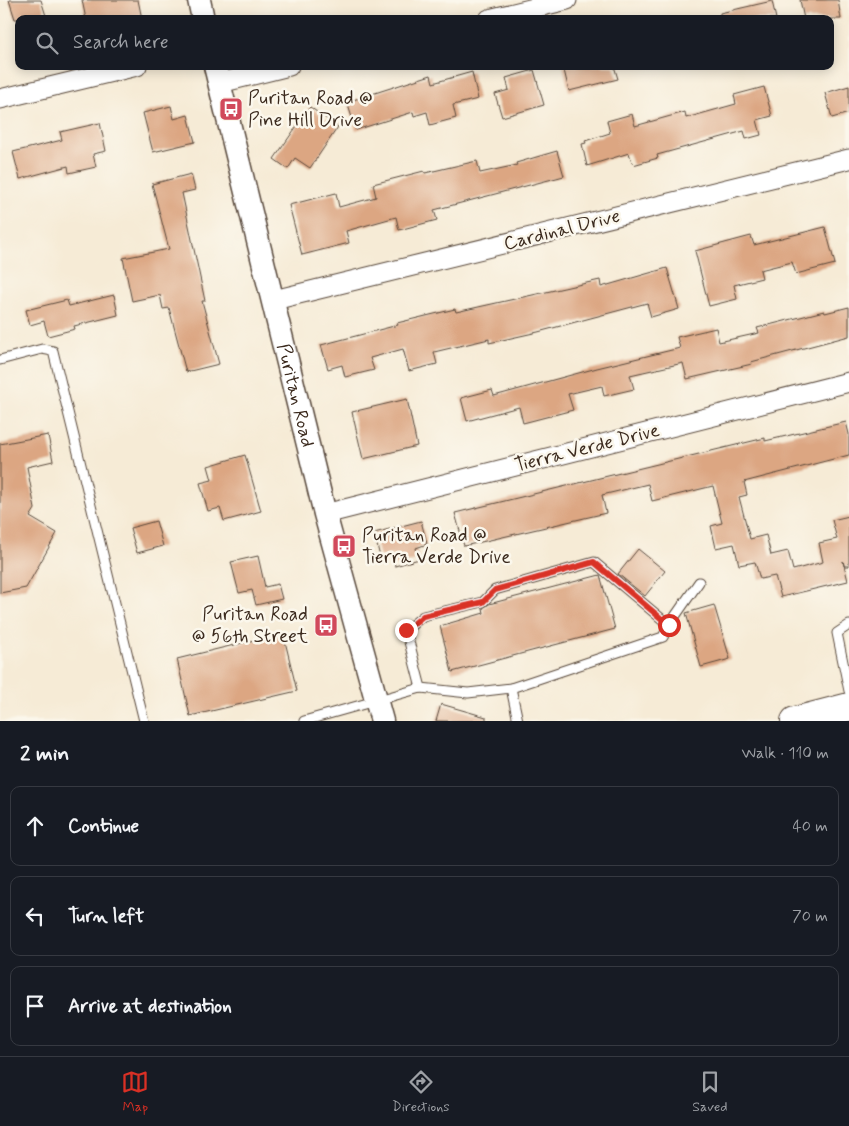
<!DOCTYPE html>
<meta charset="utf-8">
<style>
body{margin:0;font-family:Mynerve,sans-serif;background:#242831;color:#f1f3f6}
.stop{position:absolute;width:15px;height:15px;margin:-11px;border:4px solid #d93025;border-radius:50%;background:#fff}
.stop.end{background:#d93025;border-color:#fff;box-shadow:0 1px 5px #0008}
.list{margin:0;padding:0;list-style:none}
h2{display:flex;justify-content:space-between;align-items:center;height:65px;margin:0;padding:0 20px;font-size:21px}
h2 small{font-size:16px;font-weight:400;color:#9ea1a6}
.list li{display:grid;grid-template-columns:32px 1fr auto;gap:15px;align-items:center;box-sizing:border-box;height:80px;margin:0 10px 10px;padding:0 10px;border:1px solid #363941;border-radius:10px}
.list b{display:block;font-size:19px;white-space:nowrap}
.list em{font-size:16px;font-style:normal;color:#9ea1a6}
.icon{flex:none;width:28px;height:28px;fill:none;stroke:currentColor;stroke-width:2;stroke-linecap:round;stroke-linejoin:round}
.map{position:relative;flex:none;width:849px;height:721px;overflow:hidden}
.search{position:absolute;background:#171b24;box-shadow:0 2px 12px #0003;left:15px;right:15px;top:15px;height:55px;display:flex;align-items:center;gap:12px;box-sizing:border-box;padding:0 18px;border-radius:10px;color:#9ea1a6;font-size:19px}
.sheet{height:335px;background:#171b24}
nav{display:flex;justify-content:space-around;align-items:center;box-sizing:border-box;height:70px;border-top:1px solid #363941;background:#171b24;font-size:14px;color:#9ea1a6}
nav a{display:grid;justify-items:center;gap:2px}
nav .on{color:#d93025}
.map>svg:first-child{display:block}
</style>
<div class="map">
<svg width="849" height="721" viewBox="0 0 849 721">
<rect width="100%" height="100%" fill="#fbf7ec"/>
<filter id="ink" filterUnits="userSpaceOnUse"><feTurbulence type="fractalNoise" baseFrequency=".02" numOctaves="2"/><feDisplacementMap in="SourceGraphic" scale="10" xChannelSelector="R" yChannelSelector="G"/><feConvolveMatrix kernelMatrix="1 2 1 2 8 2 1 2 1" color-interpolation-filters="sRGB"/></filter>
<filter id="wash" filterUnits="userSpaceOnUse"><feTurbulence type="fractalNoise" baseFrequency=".0096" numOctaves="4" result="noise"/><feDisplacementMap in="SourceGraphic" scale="20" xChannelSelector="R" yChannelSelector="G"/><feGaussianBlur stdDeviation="1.12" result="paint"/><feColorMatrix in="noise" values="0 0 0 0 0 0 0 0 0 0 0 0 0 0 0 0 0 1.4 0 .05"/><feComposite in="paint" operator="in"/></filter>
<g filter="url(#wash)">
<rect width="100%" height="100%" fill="#f6ebd6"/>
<g id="blocks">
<g fill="#dca682">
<path d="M9 0H41L47 19H15Z"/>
<path d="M82 0H138L142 19H86Z"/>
<path d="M800 0H838L841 19H804Z"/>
<path d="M772 1 776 19H720V13Z"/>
<path d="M563 66H614L618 79 569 91Z"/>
<path d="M534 70 544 105 502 117 495 94 509 90 506 78Z"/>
<path d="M472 72 478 99 453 105 456 118 430 125 427 112 414 116 413 112 356 130 347 102 431 75 433 83Z"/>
<path d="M849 86V113L832 118 825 93Z"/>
<path d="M764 87 772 116 757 120 761 135 746 139 744 131 657 155 658 158 633 165 629 153 587 166 582 144 586 143 585 141 610 133 607 121 632 114 635 126 685 112 686 118 736 104 734 95Z"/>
<path d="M171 106 174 119 188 115 195 142 153 152 143 113Z"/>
<path d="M310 107 338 127 310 168 295 158 288 169 274 159Z"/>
<path d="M100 123 106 151 93 154 96 167 69 173 68 166 20 179 13 152 62 140 60 132Z"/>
<path d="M557 151 564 176 434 210 437 220 399 230 396 217 346 231 349 243 302 255 289 205 336 193 339 207 376 197 373 184 424 171 425 173 477 161 480 173 517 165 516 163Z"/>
<path d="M191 174 195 190 182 193 205 301H202L219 364 186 372 169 308 163 309 160 295 132 301 123 258 169 249 152 184Z"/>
<path d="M825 227 835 264 796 274 792 262 760 270 762 278 734 285 737 299 709 306 695 251 751 236 754 245Z"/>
<path d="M667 268 679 309 651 317 647 303 538 332 489 343V339L434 352 437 364 409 371 403 349 370 358 374 370 345 377 342 365 328 369 321 345 398 325 397 323 455 309 456 312 600 280 601 287Z"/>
<path d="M114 295 118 315 74 326 75 329 48 336 44 321 30 325 26 310 67 300 69 306Z"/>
<path d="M849 307V336L751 362 752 364 687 379 683 363 630 375 634 389 604 396 602 386 568 394 573 410 523 423 519 407 467 421 461 398 492 390 494 396 597 368 680 348 677 337 716 328 719 342 759 333 757 328 824 311 825 313Z"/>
<path d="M407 399 417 446 363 459 352 412Z"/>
<path d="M846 422 849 434V455L744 482 747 495 739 497 750 539 766 535 771 555 788 551 793 570 823 562 819 543 837 539 832 520 849 516V566H844L843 561 848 581 781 597 775 576 760 579 755 562 739 565 734 544 716 548 711 526 722 523 713 486 652 501 648 484 602 495 606 513 464 546 455 513 765 438V441Z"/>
<path d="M48 435 53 461 27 467 35 509 30 517 57 533 26 588 0 593V444Z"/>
<path d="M245 455 261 511 224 521 220 508 208 511 200 483 212 480 208 466Z"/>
<path d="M156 521 163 546 137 553 130 528Z"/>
<path d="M421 521 427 544 416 548 419 559 395 566 392 554 380 557 374 533Z"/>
<path d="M638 549 665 571 645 596 618 574Z"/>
<path d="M258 556 265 587 278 584 282 599 256 605 252 590 239 593 231 562Z"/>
<path d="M600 575 615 629 452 672 440 626 484 613 483 608 489 604Z"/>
<path d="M714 605 730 659 701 667 686 613Z"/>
<path d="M283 633 297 691 190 716 177 659Z"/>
<path d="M441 704 486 717V721H436Z"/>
</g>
</g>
</g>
<g filter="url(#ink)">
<use href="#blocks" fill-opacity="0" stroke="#57473a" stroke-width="1"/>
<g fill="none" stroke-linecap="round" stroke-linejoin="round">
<g stroke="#57473a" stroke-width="11">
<g id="service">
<path d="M0 360 42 349 53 351 144 721"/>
<path d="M849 625 837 633 849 691"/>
<path d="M421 688 406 630 423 616 483 602 495 590 594 562 669 625"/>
<path d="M511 688 518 721"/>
<path d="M304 721 421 688 468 693 511 688 663 637 669 625 699 582"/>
</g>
</g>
<g stroke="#57473a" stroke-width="21">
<g id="minor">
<path d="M489 19 567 0"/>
<path d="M220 83 289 66"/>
<path d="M0 99 137 66"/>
<path d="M274 300 849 159"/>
<path d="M325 514 849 382"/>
</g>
</g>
<g stroke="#57473a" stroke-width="25">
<g id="tertiary">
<path d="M199 0 203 19"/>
<path id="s1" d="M215 66 325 514 382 721"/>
</g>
</g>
<g stroke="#57473a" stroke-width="30">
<path id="primary" d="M795 721 849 707"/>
</g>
<use href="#service" stroke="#fff" stroke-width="9"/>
<use href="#minor" stroke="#fff" stroke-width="19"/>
<use href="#tertiary" stroke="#fff" stroke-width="22"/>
<use href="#primary" stroke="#fff" stroke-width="28"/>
</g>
</g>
<g fill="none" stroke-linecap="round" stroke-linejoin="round" filter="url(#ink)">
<path stroke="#d93025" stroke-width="6" d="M406 630 423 616 483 602 495 590 594 562 669 625"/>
</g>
<defs>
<g id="bus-square" transform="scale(1.25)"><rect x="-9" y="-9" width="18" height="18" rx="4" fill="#d1495b" stroke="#fbf7ec"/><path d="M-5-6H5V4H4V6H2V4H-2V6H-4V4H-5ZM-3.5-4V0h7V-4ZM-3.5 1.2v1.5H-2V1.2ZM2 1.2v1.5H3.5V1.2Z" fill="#fff"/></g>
</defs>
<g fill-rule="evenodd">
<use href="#bus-square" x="231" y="109"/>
<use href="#bus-square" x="344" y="546"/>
<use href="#bus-square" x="326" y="625"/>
</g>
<g text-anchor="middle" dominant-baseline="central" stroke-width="5" stroke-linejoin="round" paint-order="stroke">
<g font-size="19" fill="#3b2a1e" stroke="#fbf7ec" text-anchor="start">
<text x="248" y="98">Puritan Road @<tspan x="248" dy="22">Pine Hill Drive</tspan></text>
<text x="362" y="535">Puritan Road @<tspan x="362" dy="22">Tierra Verde Drive</tspan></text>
<text x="308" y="614" text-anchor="end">Puritan Road<tspan x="308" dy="22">@ 56th Street</tspan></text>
</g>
<g font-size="19" fill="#3b2a1e" stroke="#fbf7ec">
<text transform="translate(562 230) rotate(-14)">Cardinal Drive</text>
<text stroke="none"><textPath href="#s1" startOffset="339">Puritan Road</textPath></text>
<text transform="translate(587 448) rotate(-14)">Tierra Verde Drive</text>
</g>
</g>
</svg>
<div class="stop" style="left:669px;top:625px"></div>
<div class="stop end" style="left:406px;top:630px"></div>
<div class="search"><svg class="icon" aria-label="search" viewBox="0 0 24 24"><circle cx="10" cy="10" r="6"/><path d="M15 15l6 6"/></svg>Search here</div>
</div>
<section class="sheet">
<h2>2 min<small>Walk · 110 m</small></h2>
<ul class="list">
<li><svg class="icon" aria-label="ahead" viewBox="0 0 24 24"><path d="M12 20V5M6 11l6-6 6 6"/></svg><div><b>Continue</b></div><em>40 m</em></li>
<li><svg class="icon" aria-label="left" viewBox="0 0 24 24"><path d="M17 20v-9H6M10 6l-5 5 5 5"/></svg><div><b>Turn left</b></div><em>70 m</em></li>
<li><svg class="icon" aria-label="arrive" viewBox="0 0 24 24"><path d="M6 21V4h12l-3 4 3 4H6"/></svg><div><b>Arrive at destination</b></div></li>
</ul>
</section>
<nav>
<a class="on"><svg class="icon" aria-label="map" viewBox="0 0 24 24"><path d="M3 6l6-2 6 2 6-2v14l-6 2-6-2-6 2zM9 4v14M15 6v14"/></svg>Map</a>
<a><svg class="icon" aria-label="directions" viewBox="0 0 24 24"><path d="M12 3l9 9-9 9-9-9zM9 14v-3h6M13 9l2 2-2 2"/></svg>Directions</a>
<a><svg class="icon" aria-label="saved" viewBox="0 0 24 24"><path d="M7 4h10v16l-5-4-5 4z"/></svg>Saved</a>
</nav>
